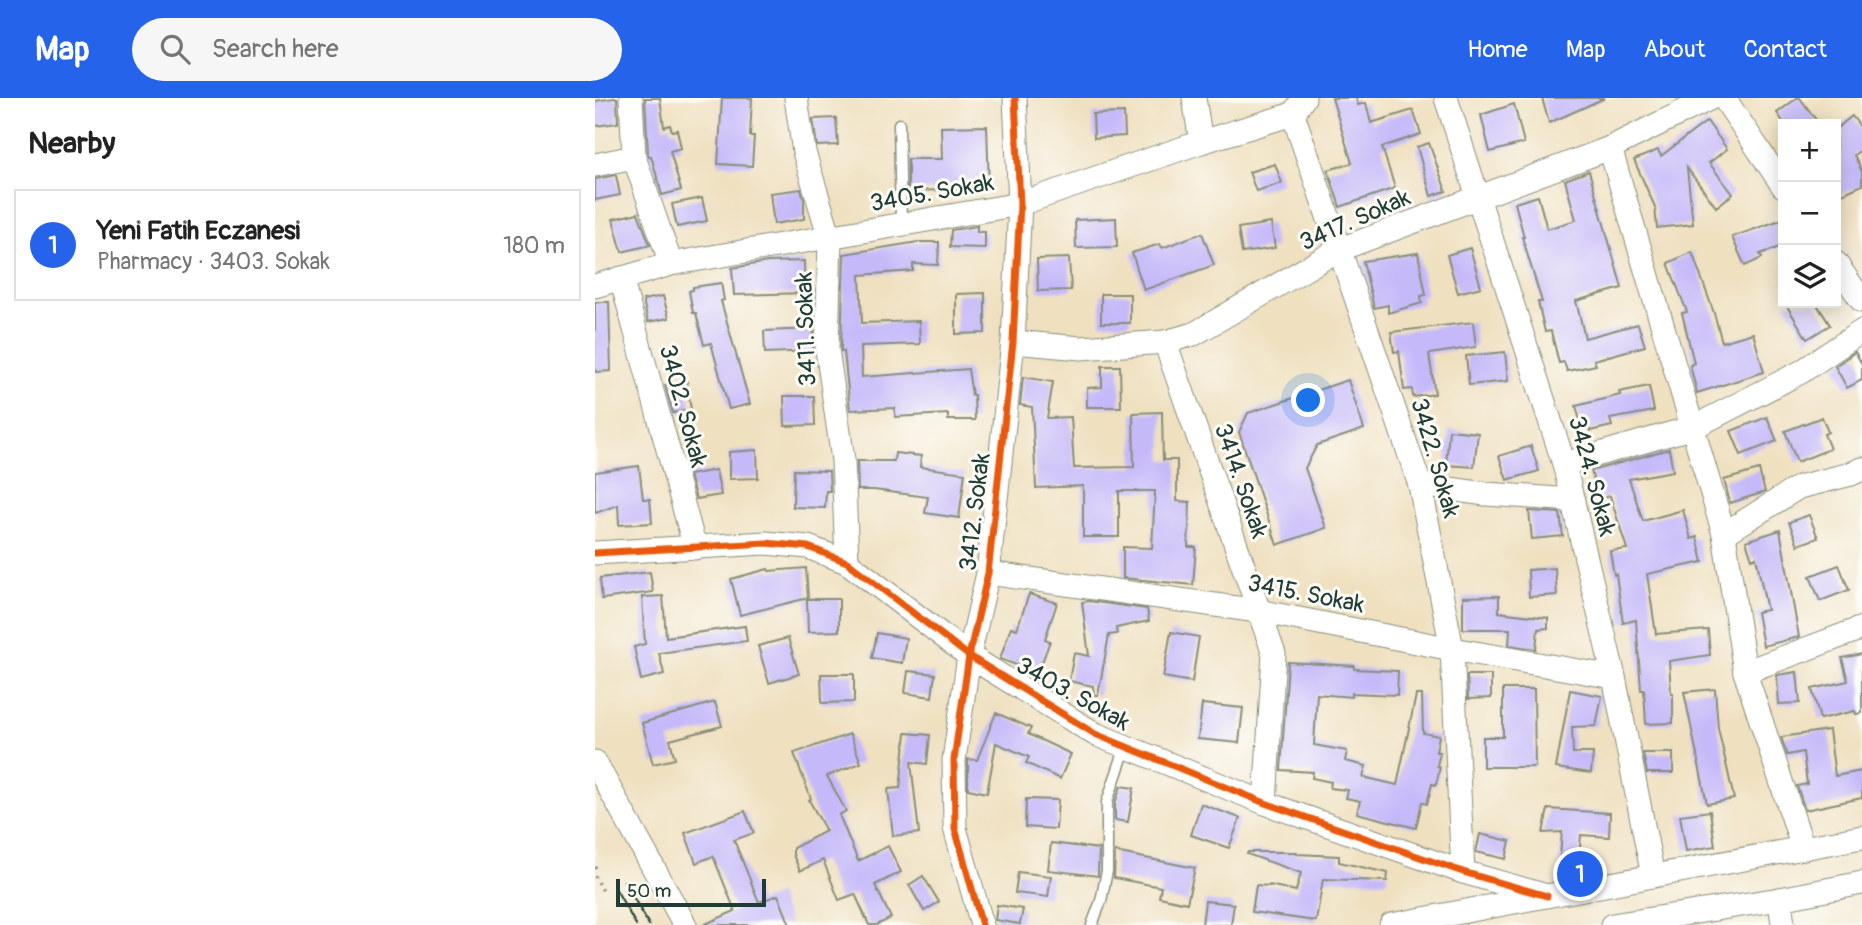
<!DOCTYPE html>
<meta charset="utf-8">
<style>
body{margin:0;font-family:Pangolin,sans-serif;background:#f6f6f6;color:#222}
.controls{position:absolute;right:21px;top:21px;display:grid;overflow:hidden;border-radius:0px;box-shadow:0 4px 18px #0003}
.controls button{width:63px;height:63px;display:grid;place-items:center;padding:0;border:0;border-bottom:2px solid #e0e0e0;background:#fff;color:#222;font:35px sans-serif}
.scale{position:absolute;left:21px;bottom:18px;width:150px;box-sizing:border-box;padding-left:7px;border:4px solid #1f3d34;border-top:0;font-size:19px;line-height:24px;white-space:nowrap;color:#1f3d34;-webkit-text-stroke:5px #fdfcf7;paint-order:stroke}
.you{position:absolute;left:714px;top:303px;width:24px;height:24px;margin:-18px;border:5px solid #fff;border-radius:50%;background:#1a73e8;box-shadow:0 0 0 10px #1a73e833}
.badge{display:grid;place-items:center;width:46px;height:46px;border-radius:50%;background:#2563eb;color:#fff;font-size:23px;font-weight:700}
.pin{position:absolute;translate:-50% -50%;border:4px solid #fff;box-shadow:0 2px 7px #0006}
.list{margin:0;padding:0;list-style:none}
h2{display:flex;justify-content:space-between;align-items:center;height:91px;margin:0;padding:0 28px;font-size:30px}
h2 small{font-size:23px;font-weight:400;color:#767676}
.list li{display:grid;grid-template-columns:46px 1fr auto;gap:21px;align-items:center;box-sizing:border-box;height:112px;margin:0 14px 14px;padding:0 14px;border:2px solid #e0e0e0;border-radius:0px}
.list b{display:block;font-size:26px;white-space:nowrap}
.list p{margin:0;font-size:23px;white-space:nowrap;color:#767676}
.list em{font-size:23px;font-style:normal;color:#767676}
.icon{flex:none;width:38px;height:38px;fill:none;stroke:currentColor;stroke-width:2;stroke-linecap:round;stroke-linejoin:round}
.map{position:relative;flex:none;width:1267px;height:827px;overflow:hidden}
header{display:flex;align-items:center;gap:42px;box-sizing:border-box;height:98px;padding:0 35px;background:#2563eb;color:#fff}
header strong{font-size:33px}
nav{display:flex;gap:38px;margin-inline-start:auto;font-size:24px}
.search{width:490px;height:63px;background:#f6f6f6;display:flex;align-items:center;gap:18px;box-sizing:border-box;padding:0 24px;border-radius:38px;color:#767676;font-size:26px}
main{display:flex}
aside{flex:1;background:#fff}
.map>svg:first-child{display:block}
</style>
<header>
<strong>Map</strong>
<div class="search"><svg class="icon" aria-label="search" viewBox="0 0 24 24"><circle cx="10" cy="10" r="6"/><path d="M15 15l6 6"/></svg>Search here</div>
<nav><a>Home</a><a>Map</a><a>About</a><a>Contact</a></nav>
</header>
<main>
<aside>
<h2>Nearby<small></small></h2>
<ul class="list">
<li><span class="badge">1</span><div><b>Yeni Fatih Eczanesi</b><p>Pharmacy · 3403. Sokak</p></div><em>180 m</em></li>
</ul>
</aside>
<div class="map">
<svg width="1267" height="827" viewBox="0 0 1267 827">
<rect width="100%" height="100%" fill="#fdfcf7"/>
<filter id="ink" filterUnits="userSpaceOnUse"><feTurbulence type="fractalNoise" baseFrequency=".0143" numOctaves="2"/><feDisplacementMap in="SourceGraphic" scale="14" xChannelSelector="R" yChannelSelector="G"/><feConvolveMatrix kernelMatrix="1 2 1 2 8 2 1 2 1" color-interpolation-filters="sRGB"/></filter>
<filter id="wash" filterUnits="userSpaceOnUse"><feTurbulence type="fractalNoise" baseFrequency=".00686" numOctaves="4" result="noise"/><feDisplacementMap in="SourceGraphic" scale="28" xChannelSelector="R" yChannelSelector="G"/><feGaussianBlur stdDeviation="1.57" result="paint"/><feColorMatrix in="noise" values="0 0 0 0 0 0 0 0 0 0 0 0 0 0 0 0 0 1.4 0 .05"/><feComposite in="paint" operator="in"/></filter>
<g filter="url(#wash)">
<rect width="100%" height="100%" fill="#efe0c0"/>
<g id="blocks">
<g fill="#c5b9f9">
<path d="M19 0H22L23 25 0 28V3Z"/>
<path d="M50 0H65L69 29 75 27 77 33 82 32 86 50 75 53 86 92 67 97 56 58 54 59 53 56Z"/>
<path d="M127 0H157L155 38H159L157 68 123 66Z"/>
<path d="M737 0H761L763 7 771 5 776 25 818 12 826 36 787 49 800 90 745 109 733 72 757 65Z"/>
<path d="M947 0H1010L954 25Z"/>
<path d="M1202 0H1205L1224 26H1190L1182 15Z"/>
<path d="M919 6 929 45 895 54 886 17Z"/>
<path d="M529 15 530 38 499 40 498 16Z"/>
<path d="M1257 18 1267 31V51L1259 57 1267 74V87L1241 99V31Z"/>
<path d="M241 20 243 47 222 48 218 21Z"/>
<path d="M1112 23 1132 51 1114 65 1138 96 1121 109 1092 70 1098 126 1062 130 1060 109 1039 62 1063 52 1066 58Z"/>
<path d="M392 28 394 91 313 93V61H347L346 29Z"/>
<path d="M834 45 851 93 836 98 822 49Z"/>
<path d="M680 66 687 85 661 93 654 74Z"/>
<path d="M994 73 1027 190 981 203 990 240 1043 226 1050 248 999 262 1001 267 972 273 969 264 964 265 956 233 950 234 943 204H947L927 139H929L920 105 943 98 952 131 981 122 970 82Z"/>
<path d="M21 77 25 97 0 102V81Z"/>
<path d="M206 91 209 102V121L179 126 175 95Z"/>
<path d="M107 100 112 123 82 129 77 106Z"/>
<path d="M43 115 55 147 27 154 18 121Z"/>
<path d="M521 120 522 149 481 150 480 122Z"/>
<path d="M1188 121V148L1165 156 1167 160 1150 168 1137 139Z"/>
<path d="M676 125 680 150 647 155 643 130Z"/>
<path d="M382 128V134H390V150L355 149 356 132Z"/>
<path d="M607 135 619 167 549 192 537 155 565 146 567 150Z"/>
<path d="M323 144H344L343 167 318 166V173L265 177 267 225 324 223 325 246 266 248 267 279 373 271 377 297H379L380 322H353V316L300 319V310L255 312 249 253H246V250L249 156Z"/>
<path d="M875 150 886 189 863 195 852 157Z"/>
<path d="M1097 154 1119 215 1127 244 1158 235 1169 274 1102 295 1095 267 1099 265 1087 215 1092 214 1073 165Z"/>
<path d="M823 155 831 197 826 198 827 205 793 215V207L779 210 768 163Z"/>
<path d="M474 160 476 192 443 193 442 161Z"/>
<path d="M209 163 210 195 139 197 137 170 173 164Z"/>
<path d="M126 185 129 202 126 203 155 306 134 311 116 245 109 247 101 215H98L94 193 98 192V189Z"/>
<path d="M390 195V235L361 236V196Z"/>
<rect x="506" y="196" width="29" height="29"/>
<path d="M68 198 74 220 53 224 48 202Z"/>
<path d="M0 204H14L16 273 0 274Z"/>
<path d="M1190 205H1221L1235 227 1212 241Z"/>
<path d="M878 224 881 249 834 256 840 296 818 299 817 291 809 292 804 253 799 254 796 234Z"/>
<path d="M219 231 218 253 170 255 169 233Z"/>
<path d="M910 254 913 283 874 287 871 258Z"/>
<path d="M1260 254 1267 266V282L1252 290 1240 268Z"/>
<path d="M507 268H525L526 309H492V290L507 289Z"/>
<path d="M428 279 458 284 452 320 476 319 479 370 539 369 538 315 567 314 568 362H582V403L595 404 593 449H601L598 487 528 480V449L557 450 560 393H524V439H488V388L441 390 437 309 425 307Z"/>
<path d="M753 282 769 331 722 347 710 370 731 430 682 447 644 334 653 315Z"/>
<path d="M92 284 96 312 78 315 70 287Z"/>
<path d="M1054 288 1059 313 1015 321 1017 328 995 333 991 321 985 323 981 308 1025 297 1024 294Z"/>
<path d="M189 298H219L220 327 190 328Z"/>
<path d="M1172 319 1182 343 1146 357 1136 333Z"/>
<path d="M1227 319 1233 334 1229 336 1235 351 1202 364 1190 333Z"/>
<path d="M854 332 883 335 879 369 851 367Z"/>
<path d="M936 348 944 373 912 382 904 358Z"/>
<path d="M1074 351 1078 373 1034 381 1048 423 1088 412 1096 441 1102 439 1108 464 1052 476 1061 536 1113 532 1115 557 1074 563 1076 595H1078V625L1051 626 1049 592H1046L1041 522 1028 525 1021 476 1019 477 1015 453 1032 451 1015 398 1004 401 996 373Z"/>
<path d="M162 352 163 380 134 381V354Z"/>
<path d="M300 355 326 358 325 369 370 375 364 420 330 415 333 399 279 392H263L262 363H299Z"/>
<path d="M44 368 48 401H55L57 425 24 427 23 407 0 415V374Z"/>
<path d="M121 372 126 397 101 401 94 377Z"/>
<path d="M199 372 234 373 235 393H231L230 410 198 409Z"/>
<path d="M1164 372 1170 394 1135 405 1129 382Z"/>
<path d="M934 413 965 415 968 438 937 441Z"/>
<path d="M1214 417 1223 440 1203 447 1194 424Z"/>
<path d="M1185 432 1204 539 1168 548 1162 514 1172 512 1161 459 1157 461 1151 443Z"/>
<path d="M1244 467 1254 492 1225 503 1215 478Z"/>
<path d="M211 470 213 500 145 517 136 481 173 471 174 473Z"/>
<path d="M960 470 962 497 934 499 933 472Z"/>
<path d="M55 474 58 494 7 501 5 480Z"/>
<path d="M434 496 462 505 450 541 455 543 443 575 405 561 416 529 422 531Z"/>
<path d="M68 498 71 539 150 528 152 543 64 555 69 576 46 582 39 549 50 546 47 499Z"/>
<path d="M904 498V514L953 520V530L943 531 941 551 914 547 915 531H868V499Z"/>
<path d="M212 501H244V533L213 534Z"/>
<path d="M494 503 552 511 554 523 521 530 522 536 514 537 503 597H499L498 588 474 583 479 555 494 558 487 504Z"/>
<path d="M576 534 604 539 597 584 568 579Z"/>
<path d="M282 535 311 540 307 565 277 560Z"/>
<path d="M193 540 204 576 174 585 163 548Z"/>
<path d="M1267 556V615L1261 616 1260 613 1225 621 1217 591 1253 583 1247 560Z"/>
<path d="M693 564 759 568V571L803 573 802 597 757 595V599L722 596 719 647 752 653 750 663 771 668 768 679 802 687 821 597H827L828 635 844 638 841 654H845L842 668 845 669 841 687 837 686 832 706 827 704 821 730 762 715 765 703 751 700 753 692 735 690 736 684 717 680 718 674 686 672Z"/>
<path d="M313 573 340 576 337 599 310 595Z"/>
<path d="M1202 574 1205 605 1184 606 1182 577Z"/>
<path d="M226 576H259V604L227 605Z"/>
<path d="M872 577H896V600L873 601Z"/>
<path d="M908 591H939L940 669H888V639H908Z"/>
<path d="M1120 591 1123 630 1139 701 1112 706 1089 594Z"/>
<path d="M975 592 1007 598 1001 628 977 629 978 655H998L996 675 961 670Z"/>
<path d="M120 604 127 628 75 642 80 661 58 666 47 625Z"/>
<path d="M607 606 648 610 644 645 603 641Z"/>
<path d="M401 615 436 630 433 636 476 656 465 681 431 665 434 659 401 645 392 695 373 691V661L382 662Z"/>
<path d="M1234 632 1240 678 1267 673V700L1210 712 1202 688 1212 686 1208 654 1192 657 1186 639Z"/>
<path d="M311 635 335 637 332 666 316 664 324 735 298 738 293 691 305 690Z"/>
<path d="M255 636 266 665 232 678 251 713 244 717 263 763 293 748 306 774 280 787 296 820 282 827H274L260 796 244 802 228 762 205 773 198 757V750L231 733 214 702 216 701 199 655Z"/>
<path d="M1048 655H1078V675H1052Z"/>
<path d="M526 688 539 690 533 724 520 722V705Z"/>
<path d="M431 701 463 702 461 731 430 729Z"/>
<path d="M606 706 645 720 634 750 596 737Z"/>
<path d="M953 711 1015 715 1014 739 986 737 983 773 964 771 967 734 948 735Z"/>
<path d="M150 713 159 735 139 742 164 804 183 797 195 827H108L140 813 118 758 101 765 90 735Z"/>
<path d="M1115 713 1120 748 1091 753 1085 717Z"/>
<path d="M885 736 915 743 911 761 881 754Z"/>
<path d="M456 745 504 751 503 778 453 772Z"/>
<path d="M520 754 600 770 592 805 564 799 566 789 519 780Z"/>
<path d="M653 754H702V756L744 758V764L793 775 792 783 728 781 721 823 657 814 661 787 674 788V787L701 793 706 775 652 756Z"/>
<path d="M423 774 456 778 453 799 420 795Z"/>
<path d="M328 778 344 804 329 813 314 787Z"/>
<path d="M610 803 639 806 636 827H607Z"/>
<path d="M402 807 428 811 425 826 400 822Z"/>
</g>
</g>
</g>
<g filter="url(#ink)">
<use href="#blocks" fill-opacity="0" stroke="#878e7a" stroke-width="2"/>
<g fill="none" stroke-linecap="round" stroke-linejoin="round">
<g stroke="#878e7a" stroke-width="13">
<g id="lane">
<path d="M304 26 306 127"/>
<path d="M497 827 506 803 512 773V704L531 648"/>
</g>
</g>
<g stroke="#878e7a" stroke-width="25">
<g id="street">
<path d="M36 0 39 59 76 166"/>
<path d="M201 0 209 54 235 140 232 251 248 362 252 464"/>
<path d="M599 0 606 44"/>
<path d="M851 0 969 366 1019 579 1058 778"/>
<path d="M1129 0 1188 88"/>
<path d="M698 16 825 387 857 551 868 774"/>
<path d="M1015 50 1129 436 1150 574 1208 750"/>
<path d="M0 67 39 59"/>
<path d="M1241 165 1267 203"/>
<path d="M26 180 100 450"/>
<path d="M0 188 76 166 425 106 606 44 698 16 709 0"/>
<path d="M418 244 486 250 570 244 599 236 743 152 1015 50 1116 0"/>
<path d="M570 244 679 556 670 705"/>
<path d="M969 366 1099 329 1206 274 1267 233"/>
<path d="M825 387 891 396 978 402"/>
<path d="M1129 436 1204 389 1256 376 1267 371"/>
<path d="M0 455 171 445 213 449 252 464 374 558 500 636 670 705 868 774 952 798"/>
<path d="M393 475 663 513 857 551 1019 579"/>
<path d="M1150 574 1267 530"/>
<path d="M0 664 90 827"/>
<path d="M1185 801 1188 827"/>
<path d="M387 827 360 730 359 662 374 558 393 475 418 244 425 106 420 0"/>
<path d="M796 827 1267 739"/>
<path d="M1017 827 1185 801 1267 785"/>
</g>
</g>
<g stroke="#878e7a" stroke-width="3.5" stroke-dasharray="2 5" stroke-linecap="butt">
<path d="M0 769 2 773 0 774"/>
<path d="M0 778 8 793"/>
</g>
<use href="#lane" stroke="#fff" stroke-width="10"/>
<use href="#street" stroke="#fff" stroke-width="23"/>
<g stroke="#1f3d34" stroke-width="2">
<path d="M29 783 54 827"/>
<path d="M19 788 41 827"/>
</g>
<g stroke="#fdfcf7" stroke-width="11">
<g id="cycleway">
<path d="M0 455 171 445 213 449 252 464 374 558 500 636 670 705 868 774 952 798"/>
<path d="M387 827 360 730 359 662 374 558 393 475 418 244 425 106 420 0"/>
</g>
</g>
<use href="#cycleway" stroke="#e8590c" stroke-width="7"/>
</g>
</g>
<g text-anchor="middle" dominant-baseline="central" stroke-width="6" stroke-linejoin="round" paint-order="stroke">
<g font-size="24" fill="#1f3d34" stroke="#fdfcf7">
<text transform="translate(337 95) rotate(-10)">3405. Sokak</text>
<text transform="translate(760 122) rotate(-24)">3417. Sokak</text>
<text transform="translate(211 231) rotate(-92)">3411. Sokak</text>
<text transform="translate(88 308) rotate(75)">3402. Sokak</text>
<text transform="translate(840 360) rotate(74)">3422. Sokak</text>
<text transform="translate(997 378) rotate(75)">3424. Sokak</text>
<text transform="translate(646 383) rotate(71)">3414. Sokak</text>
<text transform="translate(380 414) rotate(-83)">3412. Sokak</text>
<text transform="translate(711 496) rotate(11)">3415. Sokak</text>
<text transform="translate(478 596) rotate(29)">3403. Sokak</text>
</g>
</g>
</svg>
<div class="controls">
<button>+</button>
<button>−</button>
<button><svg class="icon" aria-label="layers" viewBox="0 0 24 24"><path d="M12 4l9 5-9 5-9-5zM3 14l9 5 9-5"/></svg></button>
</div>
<div class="scale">50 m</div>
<div class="you"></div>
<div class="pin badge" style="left:985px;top:776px">1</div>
</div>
</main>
